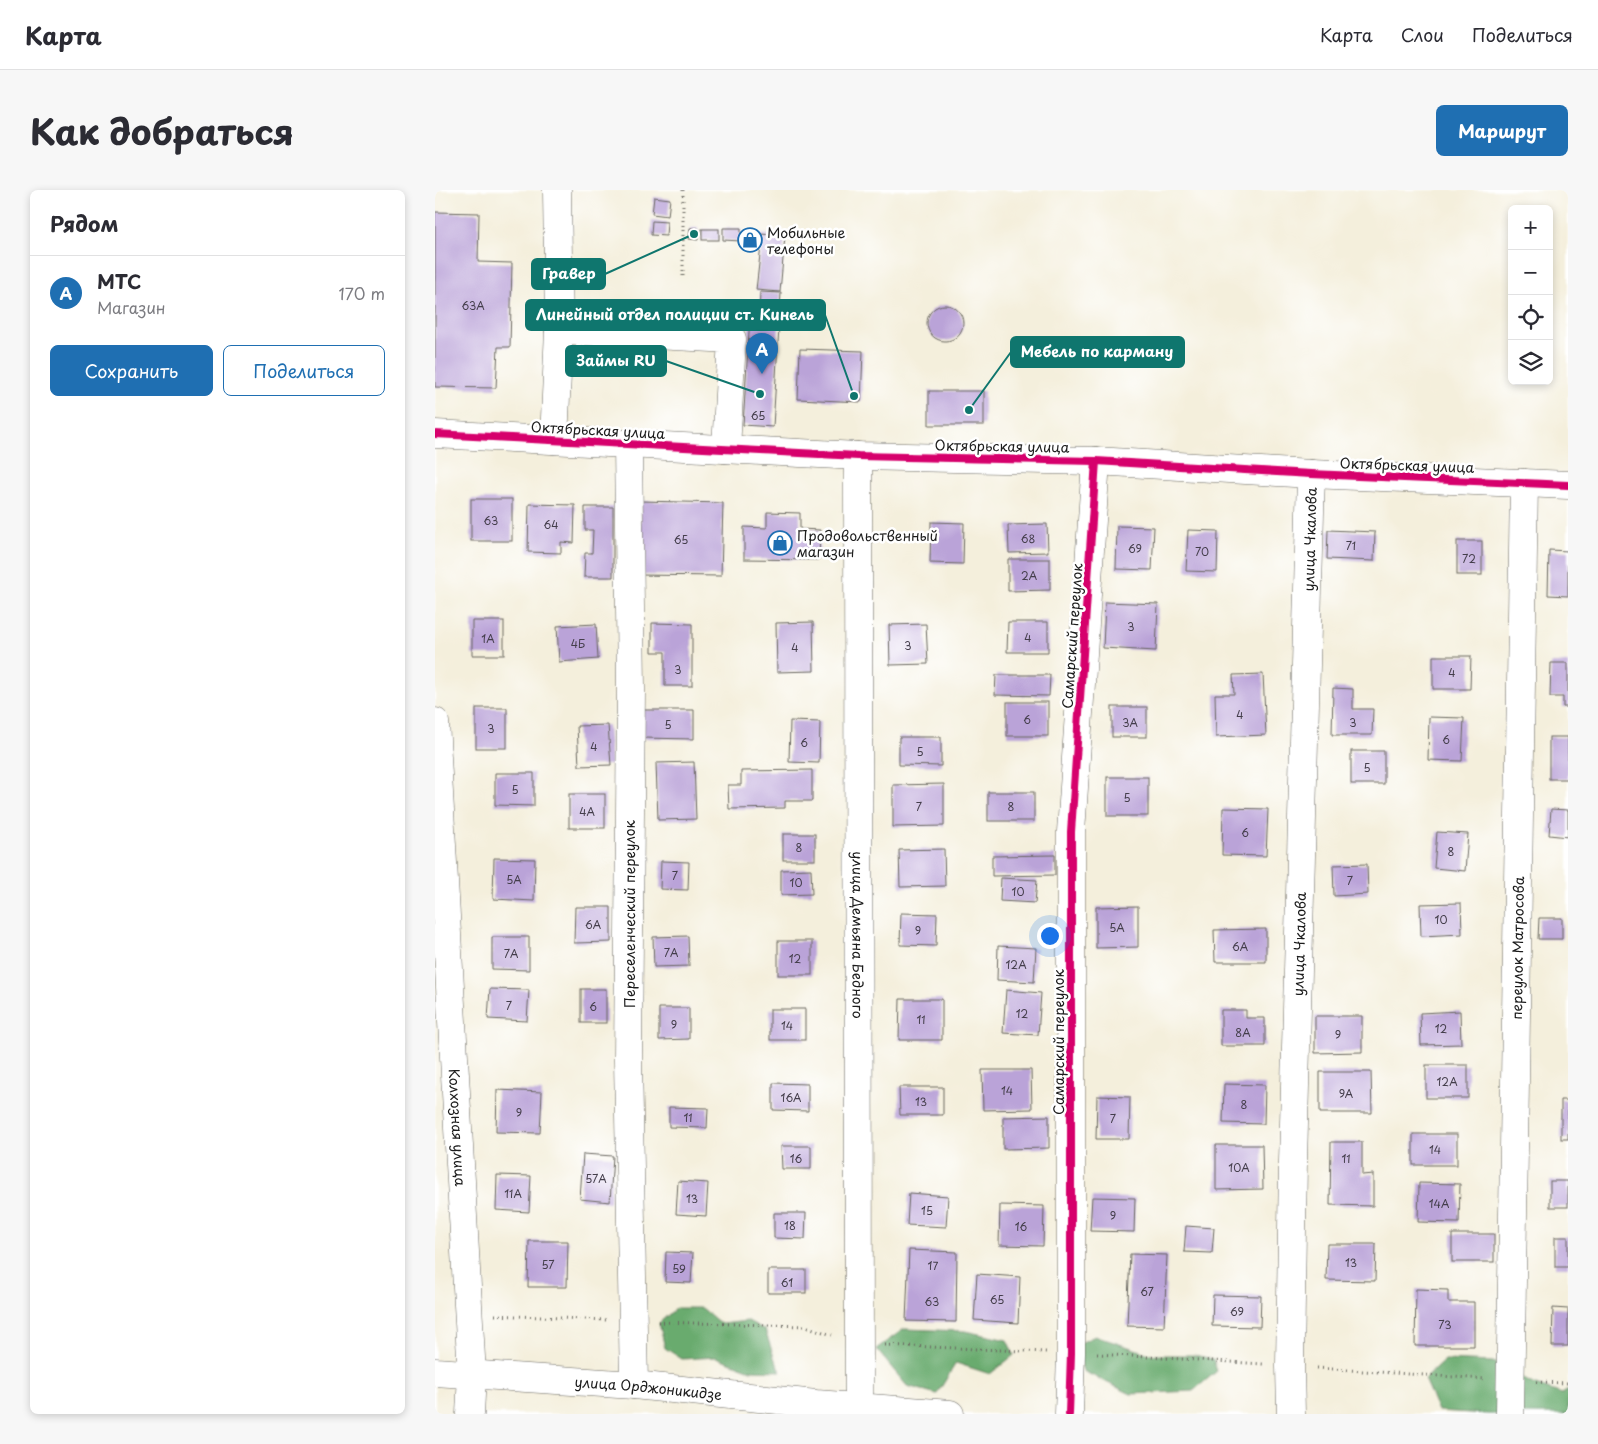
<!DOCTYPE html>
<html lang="ru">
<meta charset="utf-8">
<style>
body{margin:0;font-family:"Playpen Sans",sans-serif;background:#f7f7f7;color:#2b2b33}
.controls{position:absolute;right:15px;top:15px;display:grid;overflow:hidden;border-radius:8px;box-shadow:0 2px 8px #0003}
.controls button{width:45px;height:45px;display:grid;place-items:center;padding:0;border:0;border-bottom:1px solid #e1e1e2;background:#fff;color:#2b2b33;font:25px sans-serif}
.you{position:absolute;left:614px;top:745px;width:18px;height:18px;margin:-12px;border:4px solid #fff;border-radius:50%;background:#1a73e8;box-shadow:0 0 0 8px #1a73e833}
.badge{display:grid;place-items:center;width:32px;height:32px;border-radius:50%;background:#1f6fb2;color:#fff;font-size:16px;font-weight:700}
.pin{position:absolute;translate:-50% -41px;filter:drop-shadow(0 1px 2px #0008)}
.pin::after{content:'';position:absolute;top:26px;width:18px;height:15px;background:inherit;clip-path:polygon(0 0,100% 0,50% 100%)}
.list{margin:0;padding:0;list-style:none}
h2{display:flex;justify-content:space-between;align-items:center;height:65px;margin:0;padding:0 20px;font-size:21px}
h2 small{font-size:16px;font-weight:400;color:#7c7c81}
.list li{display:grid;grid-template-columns:32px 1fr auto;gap:15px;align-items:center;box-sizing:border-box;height:75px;padding:0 20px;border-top:1px solid #e1e1e2}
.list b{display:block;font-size:19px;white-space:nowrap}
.list p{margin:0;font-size:16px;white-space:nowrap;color:#7c7c81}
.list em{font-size:16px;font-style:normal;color:#7c7c81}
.actions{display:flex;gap:10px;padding:15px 20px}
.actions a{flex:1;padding:11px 0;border:1px solid #1f6fb2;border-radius:8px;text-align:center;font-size:18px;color:#1f6fb2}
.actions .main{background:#1f6fb2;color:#fff}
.icon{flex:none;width:28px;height:28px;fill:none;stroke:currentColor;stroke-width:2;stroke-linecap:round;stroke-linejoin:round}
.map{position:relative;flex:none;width:1133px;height:1224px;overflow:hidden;border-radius:8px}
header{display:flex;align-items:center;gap:30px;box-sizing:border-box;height:70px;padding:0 25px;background:#fff;border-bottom:1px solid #e1e1e2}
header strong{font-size:24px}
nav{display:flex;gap:28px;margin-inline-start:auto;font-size:18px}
.intro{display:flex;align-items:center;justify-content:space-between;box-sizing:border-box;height:120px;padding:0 30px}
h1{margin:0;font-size:35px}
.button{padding:12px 22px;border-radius:8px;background:#1f6fb2;color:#fff;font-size:18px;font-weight:700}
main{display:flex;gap:30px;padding:0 30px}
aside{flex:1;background:#fff;border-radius:8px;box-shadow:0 2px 8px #0003}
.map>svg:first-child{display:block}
</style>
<header>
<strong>Карта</strong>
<nav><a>Карта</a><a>Слои</a><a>Поделиться</a></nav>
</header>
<div class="intro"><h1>Как добраться</h1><a class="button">Маршрут</a></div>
<main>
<aside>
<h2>Рядом<small></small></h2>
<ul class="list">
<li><span class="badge">A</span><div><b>МТС</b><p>Магазин</p></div><em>170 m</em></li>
</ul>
<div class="actions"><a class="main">Сохранить</a><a>Поделиться</a></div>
</aside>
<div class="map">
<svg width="1133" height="1224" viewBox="0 0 1133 1224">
<rect width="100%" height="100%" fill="#fff"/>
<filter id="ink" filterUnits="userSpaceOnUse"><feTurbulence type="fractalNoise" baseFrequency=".02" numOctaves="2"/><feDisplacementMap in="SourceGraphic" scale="10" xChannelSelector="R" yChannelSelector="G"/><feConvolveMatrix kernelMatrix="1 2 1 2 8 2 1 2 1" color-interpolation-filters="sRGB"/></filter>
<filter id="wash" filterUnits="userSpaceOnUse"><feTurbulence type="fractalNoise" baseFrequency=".0096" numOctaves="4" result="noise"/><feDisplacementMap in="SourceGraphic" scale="20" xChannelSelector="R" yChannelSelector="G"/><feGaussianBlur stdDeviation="1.12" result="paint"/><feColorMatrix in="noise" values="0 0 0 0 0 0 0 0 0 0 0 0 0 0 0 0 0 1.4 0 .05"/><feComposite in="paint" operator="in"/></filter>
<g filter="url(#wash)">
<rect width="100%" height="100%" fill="#f4efdc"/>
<g fill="#69ab6e" stroke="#426445">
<path d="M241 1118H267L286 1134 313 1131 330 1140 340 1170 346 1181 316 1180 281 1167 247 1169 230 1158 224 1133Z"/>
<path d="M469 1139 530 1141 572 1150 579 1165 555 1184 521 1173 502 1204 472 1196 441 1159Z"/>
<path d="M660 1146 718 1165H759L778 1169 782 1181 758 1201 696 1204 648 1181 641 1155Z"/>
<path d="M1010 1170 1058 1172 1098 1194 1127 1204 1133 1200V1224H1053L1003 1221 989 1189Z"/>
</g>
<g id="blocks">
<g fill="#baa3d8">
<path d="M219 7 235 9 233 26 217 24Z"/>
<path d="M0 22 44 23 43 72 77 73 75 157H63L61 198 0 197Z"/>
<path d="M217 31 232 32 231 46 216 45Z"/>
<path d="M255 38H263V50L254 49Z"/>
<path d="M288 38H306V51L288 50Z"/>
<rect x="267" y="39" width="17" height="11"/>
<path d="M313 43 350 46 345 102 321 100 326 56 312 55Z"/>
<path d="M325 102 346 103 338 237 308 235 315 127H324Z"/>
<circle cx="510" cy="133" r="18"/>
<path d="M365 159 428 161 426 212 363 209Z"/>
<rect x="494" y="201" width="55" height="34"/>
<rect x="36" y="309" width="41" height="42"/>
<path d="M206 311 288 313 286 386 204 385Z"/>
<path d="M94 314 140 315 139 353 126 352V363L93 362Z"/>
<path d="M150 317H178V387H149L150 363H157L158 340H150Z"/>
<path d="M332 322 365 323V339L385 340 384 370 309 369V337L332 338Z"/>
<path d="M496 332 529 333 528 374 495 373Z"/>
<path d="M612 334 613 362 574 363 573 335Z"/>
<path d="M682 336 719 337 717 380 681 379Z"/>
<path d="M753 340 783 341 782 382 751 381Z"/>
<path d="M893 340 940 342 939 371 892 369Z"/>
<rect x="1022" y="351" width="25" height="34"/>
<path d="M1114 360 1133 361V406L1113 405Z"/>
<path d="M573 369H615V400L573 401Z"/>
<path d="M670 412 723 414 721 461 668 458Z"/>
<rect x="37" y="431" width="32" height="34"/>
<path d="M378 432 379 481 342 482 341 433Z"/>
<path d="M573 432H613V462H572Z"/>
<path d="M217 433 257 434V496H230V462H217Z"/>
<path d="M161 434 163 469 124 472 122 436Z"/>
<path d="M491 434 493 474 455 475 454 435Z"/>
<path d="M998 466H1036L1035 499H998Z"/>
<path d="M1116 473H1133V517H1128V507H1115Z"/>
<path d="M828 484 831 545 781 547 780 504H799L798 485Z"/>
<path d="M561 485H615L614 506 560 505Z"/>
<path d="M898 498 918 499V519H938L937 545H897Z"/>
<rect x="572" y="512" width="41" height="34"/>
<rect x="677" y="517" width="35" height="30"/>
<rect x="41" y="518" width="31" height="40"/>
<path d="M208 520H259V549L207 548Z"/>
<path d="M994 527 1029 528 1027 571 993 570Z"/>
<path d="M355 531 385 532 384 573 354 572Z"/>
<path d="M173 535 176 575 144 576 142 536Z"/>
<path d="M464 547H506V576L464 575Z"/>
<rect x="1114" y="547" width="19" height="42"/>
<rect x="916" y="561" width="33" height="33"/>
<path d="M259 572 261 629 223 630 221 573Z"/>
<path d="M377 580V611H350V618L294 619 293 595H306V581Z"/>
<path d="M60 583H99V616L60 615Z"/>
<rect x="672" y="587" width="41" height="39"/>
<path d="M509 594V636L458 637V595Z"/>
<rect x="553" y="602" width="46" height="29"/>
<rect x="134" y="604" width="36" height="34"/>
<path d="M788 618 833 619 831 666 787 665Z"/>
<path d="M1116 619 1133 620V647L1114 645Z"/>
<path d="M1002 642 1033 644 1030 681 999 678Z"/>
<rect x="348" y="644" width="32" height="26"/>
<path d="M509 659 510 696 465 697 464 660Z"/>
<path d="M620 665V685L557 686V666Z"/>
<path d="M59 668 100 669 99 711 58 709Z"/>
<path d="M226 671 254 672 253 700 225 699Z"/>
<path d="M932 674 933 704 899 706 898 675Z"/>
<path d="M376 679 377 704 346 705V680Z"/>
<path d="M566 688 602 690 600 713 565 711Z"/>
<path d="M1026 713 1027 744 986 746 985 714Z"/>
<path d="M703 716V757L661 758V717Z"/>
<path d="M140 717H176V752L139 753Z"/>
<path d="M466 723 502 724 501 756 465 755Z"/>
<path d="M1104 728H1127V749H1103Z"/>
<path d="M831 739V772H780L779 740Z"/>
<path d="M253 746 254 776 219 777 218 747Z"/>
<path d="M57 747H94V780L57 779Z"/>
<rect x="343" y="751" width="34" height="34"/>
<path d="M563 756 601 758 599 792 562 790Z"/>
<path d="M55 799 94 800 92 831 53 829Z"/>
<rect x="146" y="799" width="25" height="34"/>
<path d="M571 800 606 803 603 845 568 843Z"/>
<path d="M465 809H507V850H464Z"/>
<path d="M224 818H254V849L224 850Z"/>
<rect x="335" y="819" width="35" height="31"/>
<path d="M786 820H811V828H830V856H786Z"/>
<path d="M1025 821 1026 854 986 855 985 823Z"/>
<path d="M880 826H927V862L880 863Z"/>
<rect x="991" y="875" width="42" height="33"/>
<path d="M547 880H596L597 919 548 920Z"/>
<path d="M885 882H936L937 923H885Z"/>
<path d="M338 893 373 894V921L338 920Z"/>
<path d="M789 894 830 895 829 934 788 933Z"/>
<path d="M464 897H508V925H465Z"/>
<path d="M62 900 107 902 105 943 61 942Z"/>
<path d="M662 906 695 907 694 949H661Z"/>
<rect x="1126" y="910" width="7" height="39"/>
<path d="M234 917 273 918 272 938 234 937Z"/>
<path d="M614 926V958L568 959V927Z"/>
<rect x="978" y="944" width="44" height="31"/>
<path d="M896 952H927V985L938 984V1016L895 1015Z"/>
<path d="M781 955H827L828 999 781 1000Z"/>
<path d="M346 956H376V979H347Z"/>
<path d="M148 964 178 966 175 1012 145 1009Z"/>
<path d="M62 985 96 986 94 1022 61 1020Z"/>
<path d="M243 991 273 993 271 1026 241 1024Z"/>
<rect x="1115" y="991" width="18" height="26"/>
<path d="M984 993 1025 994 1024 1033 983 1032Z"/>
<path d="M474 1003 513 1006 511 1037 472 1035Z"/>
<path d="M657 1007 700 1008 699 1042 655 1041Z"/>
<path d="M565 1015 609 1016 608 1056 564 1055Z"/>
<path d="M339 1023H371L370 1049 339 1048Z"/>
<path d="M751 1036 779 1038 777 1063 749 1062Z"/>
<rect x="1017" y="1044" width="42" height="28"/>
<rect x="1120" y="1047" width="13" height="30"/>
<path d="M94 1051H133L132 1097H93Z"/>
<path d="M892 1054H941L940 1091 891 1090Z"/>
<path d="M474 1060 522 1062 521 1132 471 1131Z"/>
<path d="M231 1062 258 1063 256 1093 230 1092Z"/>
<path d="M695 1064 732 1065 729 1137 692 1136Z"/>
<rect x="333" y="1080" width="38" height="23"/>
<path d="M542 1084 585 1087 583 1133 539 1130Z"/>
<path d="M981 1099 1013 1100V1112H1039V1156H980Z"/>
<path d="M778 1105 826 1106 825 1137 777 1136Z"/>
<path d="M1118 1118 1133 1119V1156H1117Z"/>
</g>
</g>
</g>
<g filter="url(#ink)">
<use href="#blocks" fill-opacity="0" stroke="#68665f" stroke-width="1"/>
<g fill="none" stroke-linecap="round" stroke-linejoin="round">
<g stroke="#68665f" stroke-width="29">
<g id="minor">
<path d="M122 0 124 140"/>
<path d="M0 244 423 266 661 271 876 284 1133 295"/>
<path d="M119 250 124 140 297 149 291 259"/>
<path d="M193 254 196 499 193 870 199 1195"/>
<path id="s1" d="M423 266 424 1217"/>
<path id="s2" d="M0 532 37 1185 35 1224"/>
<path d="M634 1224 636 1163V642L661 271"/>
<path id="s3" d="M856 1224 855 1176 858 972 876 284"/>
<path id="s4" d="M1075 1224 1089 293"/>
</g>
</g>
<g stroke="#68665f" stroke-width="29">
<g id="major">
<path id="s5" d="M0 1182 199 1195 381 1214 515 1224"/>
</g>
</g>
<g stroke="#68665f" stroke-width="3" stroke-dasharray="1 4" stroke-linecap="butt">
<path d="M248 0V87"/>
<path d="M60 1125 171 1130"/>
<path d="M223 1132 370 1136 397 1145"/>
<path d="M450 1155 611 1162"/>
<path d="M662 1164 828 1174"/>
<path d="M882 1178 1050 1189"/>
<path d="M1101 1192 1133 1193"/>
</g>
<use href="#minor" stroke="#fff" stroke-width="28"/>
<use href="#major" stroke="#fff" stroke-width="28"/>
<g stroke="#fff" stroke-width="11">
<g id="cycleway">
<path d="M0 244 423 266 661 271 876 284 1133 295"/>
<path d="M634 1224 636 1163V642L661 271"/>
</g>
</g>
<use href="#cycleway" stroke="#d6006c" stroke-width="8"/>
</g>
</g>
<defs>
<g id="shop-ring" transform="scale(1.25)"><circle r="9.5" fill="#fff" stroke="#1f6fb2" stroke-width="1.5"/><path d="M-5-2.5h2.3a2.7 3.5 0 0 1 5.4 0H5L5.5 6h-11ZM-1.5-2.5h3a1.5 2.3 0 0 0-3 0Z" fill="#1f6fb2"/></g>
</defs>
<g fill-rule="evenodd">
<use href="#shop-ring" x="315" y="50"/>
<use href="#shop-ring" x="345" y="353"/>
</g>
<g text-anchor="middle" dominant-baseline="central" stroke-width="5" stroke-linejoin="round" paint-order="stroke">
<g font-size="11" fill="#443e4b">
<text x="38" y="115">63А</text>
<text x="323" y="225">65</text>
<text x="56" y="330">63</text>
<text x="116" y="334">64</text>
<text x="593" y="348">68</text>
<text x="246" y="349">65</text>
<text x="916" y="355">71</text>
<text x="700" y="358">69</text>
<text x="767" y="361">70</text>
<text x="1034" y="368">72</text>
<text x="594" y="385">2А</text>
<text x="696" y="436">3</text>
<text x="593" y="447">4</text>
<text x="53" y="448">1А</text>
<text x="143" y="453">4Б</text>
<text x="473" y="455">3</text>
<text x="360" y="457">4</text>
<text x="243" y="479">3</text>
<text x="1017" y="482">4</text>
<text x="805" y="524">4</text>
<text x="592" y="529">6</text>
<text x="695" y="532">3А</text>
<text x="918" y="532">3</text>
<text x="233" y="534">5</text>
<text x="56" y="538">3</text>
<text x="1011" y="549">6</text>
<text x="369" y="552">6</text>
<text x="159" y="556">4</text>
<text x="485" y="561">5</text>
<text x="932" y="577">5</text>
<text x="80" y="599">5</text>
<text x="692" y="607">5</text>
<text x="484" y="616">7</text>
<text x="576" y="616">8</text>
<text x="152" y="621">4А</text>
<text x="810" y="642">6</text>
<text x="364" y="657">8</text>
<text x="1016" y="661">8</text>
<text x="240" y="685">7</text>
<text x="79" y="689">5А</text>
<text x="915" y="690">7</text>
<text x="361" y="692">10</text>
<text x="583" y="701">10</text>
<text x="1006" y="729">10</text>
<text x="158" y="734">6А</text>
<text x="682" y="737">5А</text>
<text x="483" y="740">9</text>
<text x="805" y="756">6А</text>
<text x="236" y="762">7А</text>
<text x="76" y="763">7А</text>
<text x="360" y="768">12</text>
<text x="581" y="774">12А</text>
<text x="74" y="815">7</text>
<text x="158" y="816">6</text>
<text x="587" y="823">12</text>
<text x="486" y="829">11</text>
<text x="239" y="834">9</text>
<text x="352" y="835">14</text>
<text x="1006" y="838">12</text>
<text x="808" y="842">8А</text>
<text x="903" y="844">9</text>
<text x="1012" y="891">12А</text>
<text x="572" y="900">14</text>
<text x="911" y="903">9А</text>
<text x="356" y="907">16А</text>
<text x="486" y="911">13</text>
<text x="809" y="914">8</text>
<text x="84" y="922">9</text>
<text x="253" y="927">11</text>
<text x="678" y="928">7</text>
<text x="1000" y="959">14</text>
<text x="361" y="968">16</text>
<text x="911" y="968">11</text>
<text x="804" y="977">10А</text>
<text x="161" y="988">57А</text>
<text x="78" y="1003">11А</text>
<text x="257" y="1008">13</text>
<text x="1004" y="1013">14А</text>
<text x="492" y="1020">15</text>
<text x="678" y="1025">9</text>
<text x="355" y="1035">18</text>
<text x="586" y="1036">16</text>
<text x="916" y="1072">13</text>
<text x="113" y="1074">57</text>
<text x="498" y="1075">17</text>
<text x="244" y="1078">59</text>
<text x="352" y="1092">61</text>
<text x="712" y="1101">67</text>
<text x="562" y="1109">65</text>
<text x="497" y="1111">63</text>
<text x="802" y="1121">69</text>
<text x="1010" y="1134">73</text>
</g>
<g font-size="14" fill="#1c1c1c" stroke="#fff" text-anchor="start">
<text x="332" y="42">Мобильные<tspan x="332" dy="16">телефоны</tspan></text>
<text x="362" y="345">Продовольственный<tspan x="362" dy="16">магазин</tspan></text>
</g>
<g font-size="14" fill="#1c1c1c" stroke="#fff">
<text transform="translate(163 240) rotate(3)">Октябрьская улица</text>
<text transform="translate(567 256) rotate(1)">Октябрьская улица</text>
<text transform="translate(972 275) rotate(2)">Октябрьская улица</text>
<text stroke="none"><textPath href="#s3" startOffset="875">улица Чкалова</textPath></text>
<text transform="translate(637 446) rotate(-86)">Самарский переулок</text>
<text transform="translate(194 724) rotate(-90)">Переселенческий переулок</text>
<text stroke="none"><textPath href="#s1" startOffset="479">улица Демьяна Бедного</textPath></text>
<text stroke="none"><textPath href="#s3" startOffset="470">улица Чкалова</textPath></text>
<text stroke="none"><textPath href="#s4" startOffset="466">переулок Матросова</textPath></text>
<text transform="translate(623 852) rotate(-90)">Самарский переулок</text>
<text stroke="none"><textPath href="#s2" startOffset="406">Колхозная улица</textPath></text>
<text stroke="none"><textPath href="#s5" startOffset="214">улица Орджоникидзе</textPath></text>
</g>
</g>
<path fill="none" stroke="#0f766e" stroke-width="2" d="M259 44L170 84M419 206L390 125M534 220L576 162M325 204L231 171"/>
<g fill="#0f766e" stroke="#fff" stroke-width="2">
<circle cx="259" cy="44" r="5"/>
<circle cx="419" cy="206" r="5"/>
<circle cx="534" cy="220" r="5"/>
<circle cx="325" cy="204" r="5"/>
</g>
<g fill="#0f766e" stroke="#0f766e" stroke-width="2">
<rect x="97" y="69" width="73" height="30" rx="5"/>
<rect x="91" y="110" width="299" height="30" rx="5"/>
<rect x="576" y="147" width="173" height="30" rx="5"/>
<rect x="131" y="156" width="100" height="30" rx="5"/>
</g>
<g font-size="15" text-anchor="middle" font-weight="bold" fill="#fff">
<text x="134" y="89">Гравер</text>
<text x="240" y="130">Линейный отдел полиции ст. Кинель</text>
<text x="662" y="167">Мебель по карману</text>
<text x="181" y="176">Займы RU</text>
</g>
</svg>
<div class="controls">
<button>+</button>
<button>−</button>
<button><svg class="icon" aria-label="locate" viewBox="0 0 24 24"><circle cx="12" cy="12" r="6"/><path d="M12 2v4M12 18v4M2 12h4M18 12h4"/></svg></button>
<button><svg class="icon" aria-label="layers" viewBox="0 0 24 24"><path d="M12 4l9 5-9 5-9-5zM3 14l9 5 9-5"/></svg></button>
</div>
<div class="you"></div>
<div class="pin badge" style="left:327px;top:184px">A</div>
</div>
</main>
